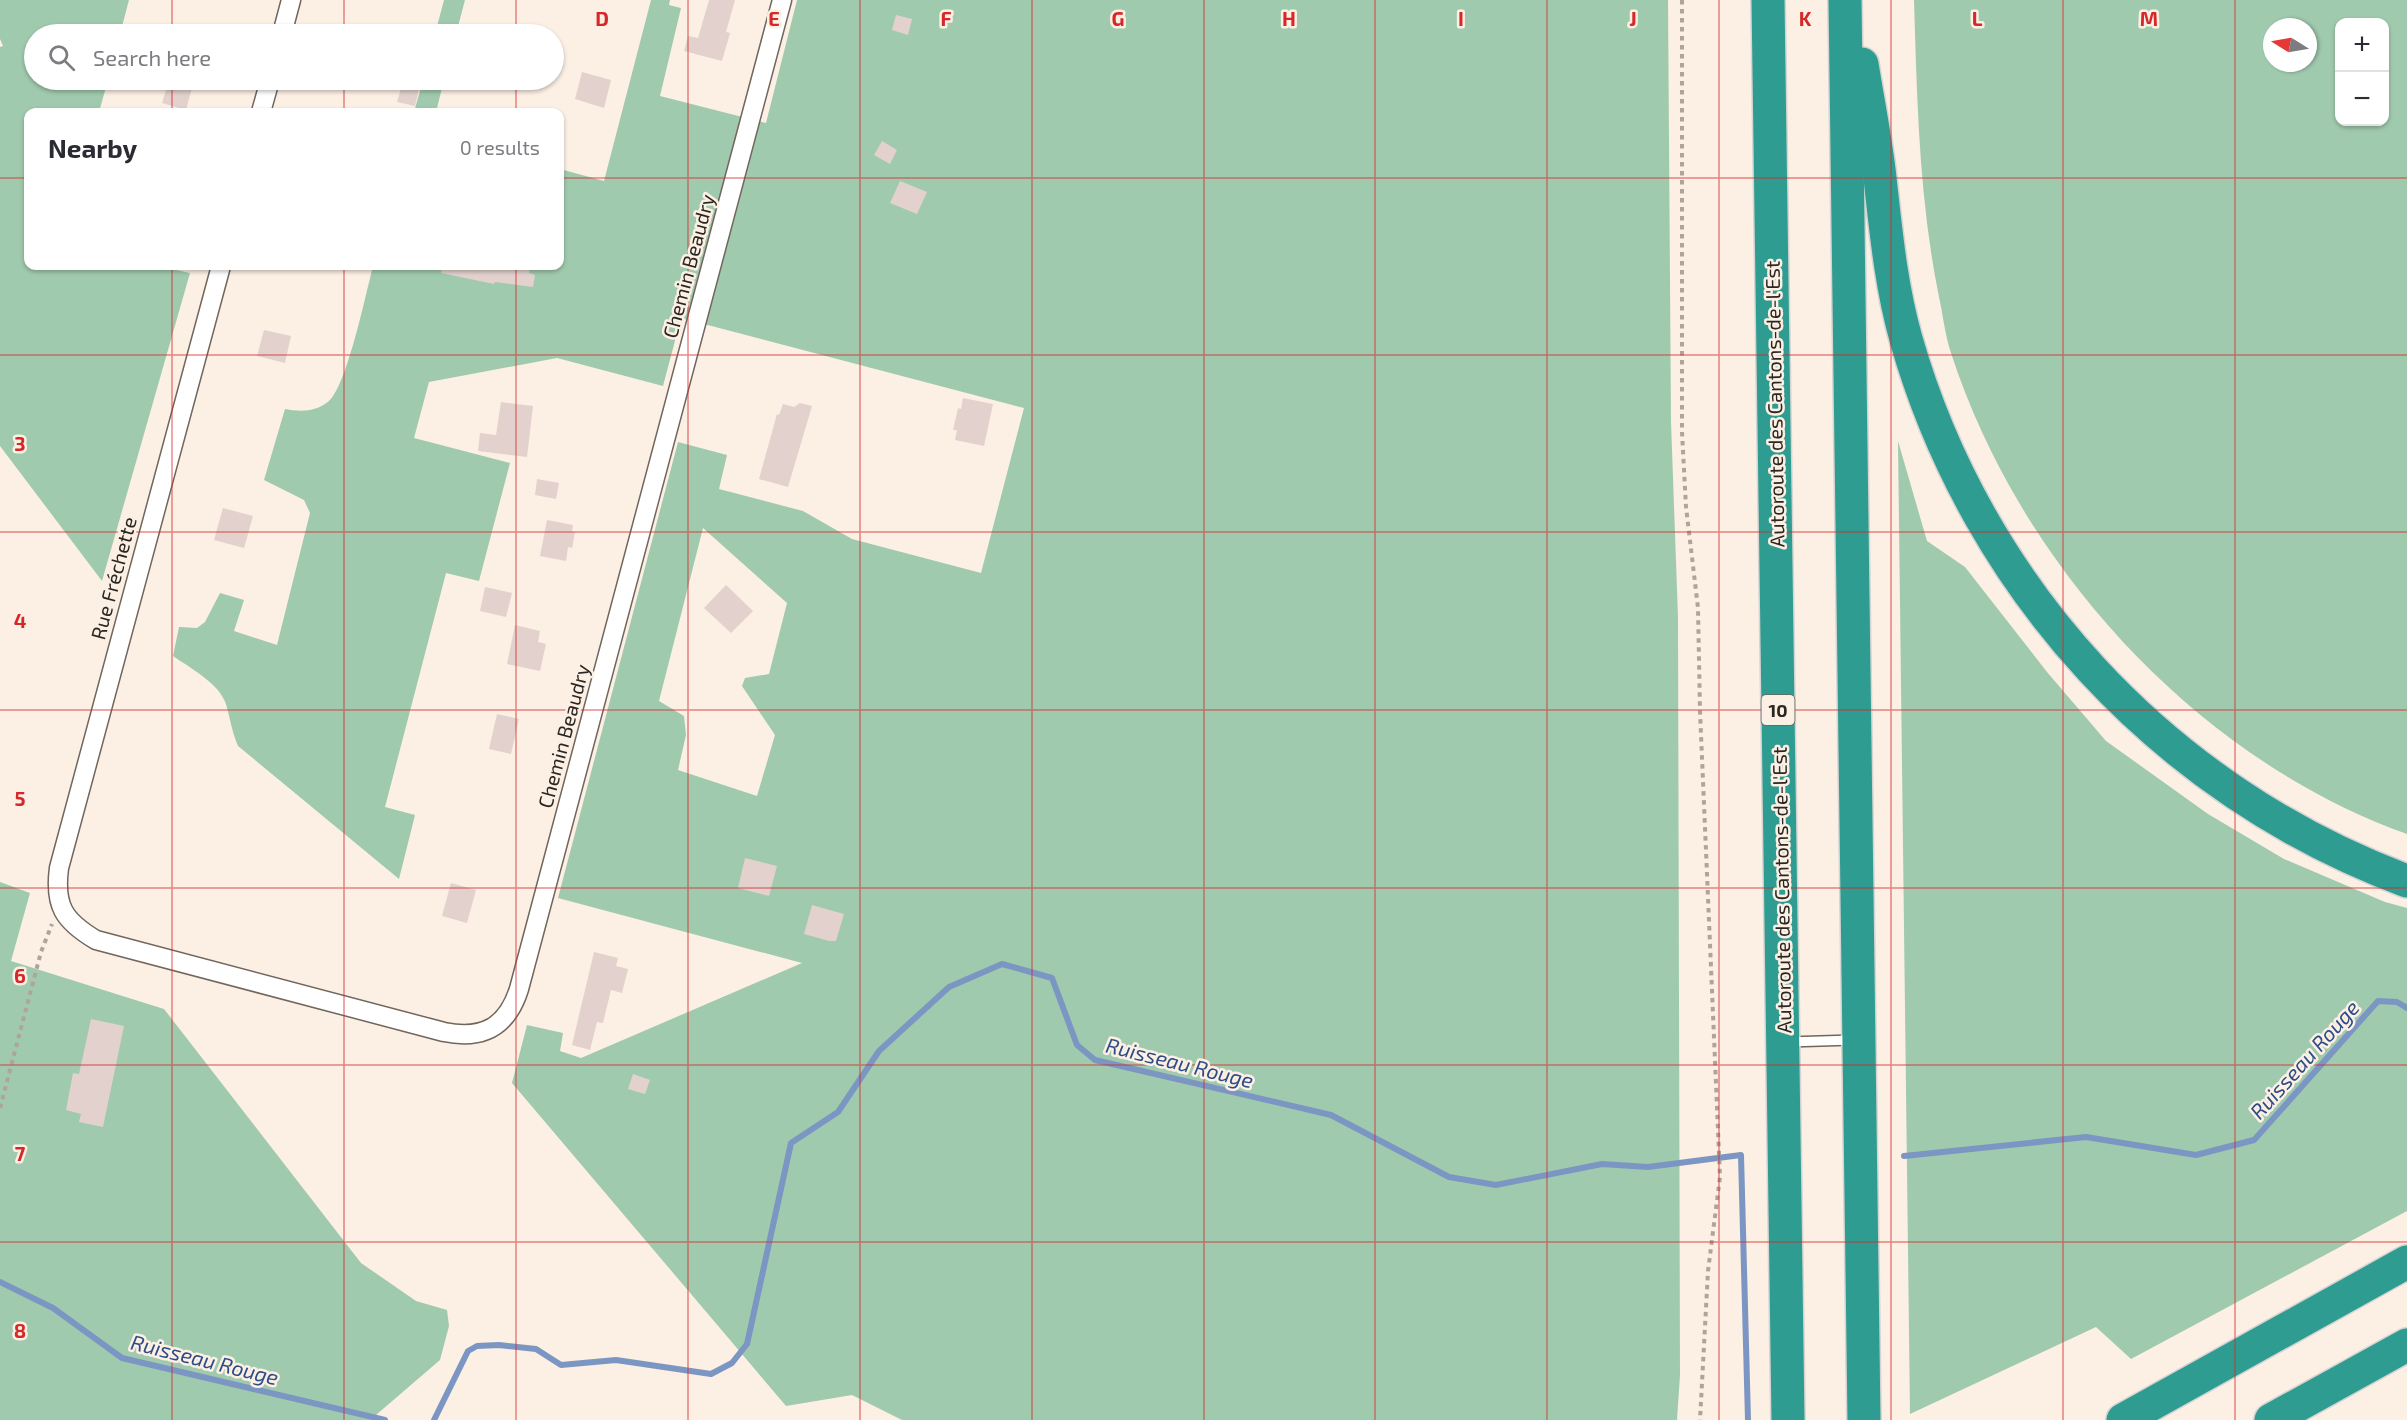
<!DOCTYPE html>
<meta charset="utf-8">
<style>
body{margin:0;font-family:"Exo 2",sans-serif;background:#f7f7f7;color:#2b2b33}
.controls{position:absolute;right:18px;top:18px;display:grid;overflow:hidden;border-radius:12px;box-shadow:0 2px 4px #0004}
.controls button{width:54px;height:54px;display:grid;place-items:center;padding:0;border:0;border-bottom:2px solid #e1e1e2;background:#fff;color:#2b2b33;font:30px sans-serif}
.compass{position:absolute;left:2263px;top:18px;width:54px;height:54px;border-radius:50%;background:#fff;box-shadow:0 2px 4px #0004;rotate:281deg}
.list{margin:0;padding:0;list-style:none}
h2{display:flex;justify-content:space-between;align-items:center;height:78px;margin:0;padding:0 24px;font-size:26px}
h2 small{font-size:20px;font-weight:400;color:#7c7c81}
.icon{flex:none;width:33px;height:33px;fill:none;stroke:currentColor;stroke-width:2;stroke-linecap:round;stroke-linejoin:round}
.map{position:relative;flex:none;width:2407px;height:1420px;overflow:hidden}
.search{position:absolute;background:#fff;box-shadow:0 2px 4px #0004;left:24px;top:24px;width:540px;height:66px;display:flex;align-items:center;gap:15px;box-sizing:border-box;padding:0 21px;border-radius:33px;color:#7c7c81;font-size:22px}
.panel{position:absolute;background:#fff;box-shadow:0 2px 4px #0004;left:24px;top:108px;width:540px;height:162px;border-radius:12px}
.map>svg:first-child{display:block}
</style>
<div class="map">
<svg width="2407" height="1420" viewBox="0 0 2407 1420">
<rect width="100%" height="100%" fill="#fcefe4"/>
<g fill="#a0caad" fill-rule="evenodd">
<path d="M0 0H129L120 34H34V80H108L99 112H28V266H157L190 273 102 581 0 446V47L3 46 0 39Z"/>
<path d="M444 0H465L456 34H435Z"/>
<path d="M651 0H670L669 5 681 8 660 96 766 123 797 0H1668L1671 422 1678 617 1680 1375 1677 1420H902L852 1395 786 1406 512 1083 527 1025 563 1033 560 1051 581 1058 802 963 558 898 678 442 727 455 719 489 803 511 852 539 981 573 1024 408 681 318 663 386 557 358 429 382 414 438 510 463 479 581 446 573 385 807 415 815 399 879 238 746C232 732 230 718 226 704 219 683 190 668 173 656L179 627 197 628 205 622 220 593 244 600 234 631 277 645 310 513 304 500 264 480 285 409C301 412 316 412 329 401 347 385 366 293 373 266H560V169L604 181ZM703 528 787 603 769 674 745 678 742 686 775 735 757 796 678 770 686 735 684 716 659 701Z"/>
<path d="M1914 0H2407V834C2195 758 2020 565 1951 353 1945 335 1943 315 1939 297 1919 199 1917 99 1914 0ZM2384 22V122H2340V22ZM2272 27H2308V63H2272Z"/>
<path d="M423 80H444L436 112H414Z"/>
<path d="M1898 441 1927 541 1965 567 2047 672 2106 741 2208 814 2284 859 2385 902 2407 908V1211L2131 1359 2096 1327 1910 1414Z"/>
<path d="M0 882 30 893 11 961 164 1009 361 1263 416 1301 447 1310 449 1326 440 1360 376 1415V1420H0Z"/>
</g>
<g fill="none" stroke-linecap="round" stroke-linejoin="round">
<g stroke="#7c96c3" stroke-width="6">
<path d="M1904 1156 2086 1137 2196 1155 2254 1140 2378 1001 2397 1002 2407 1008"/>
<path d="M0 1282 53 1308 122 1358 385 1420"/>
<path d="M434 1420 468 1351 477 1346 499 1345 536 1349 561 1365 616 1360 711 1374 732 1363 747 1344 791 1143 838 1112 879 1051 949 987 1002 964 1052 978 1077 1045 1095 1060 1331 1115 1449 1177 1496 1185 1602 1164 1648 1167 1741 1155 1748 1420"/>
</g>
</g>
<g fill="#e3d1ce">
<path d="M709 0H735L726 32 730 33 722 61 684 51 688 36 698 38Z"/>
<path d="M896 15 912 19 908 35 892 30Z"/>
<path d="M582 72 611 80 604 108 575 99Z"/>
<path d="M169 80H194L186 110 162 103Z"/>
<path d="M402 85 419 89 415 106 397 102Z"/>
<path d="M882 141 897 150 890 164 874 155Z"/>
<path d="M900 181 927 192 917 214 890 203Z"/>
<path d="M442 266H490L510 270 511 266H530L529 273 535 275 533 287 495 282 494 284 441 273Z"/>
<path d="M264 330 291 336 285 363 257 356Z"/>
<path d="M963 398 993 404 984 446 955 440 957 430H953L958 408 961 409Z"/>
<path d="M501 402 533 406 527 457 478 451 480 433 496 435Z"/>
<path d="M800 403 812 406 788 487 759 479 777 414 779 415 783 404 794 407Z"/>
<path d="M537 479 559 483 556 499 535 495Z"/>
<path d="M223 508 253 516 244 548 214 540Z"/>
<path d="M547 520 573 525 572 531 575 532 572 548 568 547 566 561 540 556Z"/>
<path d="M726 585 753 611 731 633 704 608Z"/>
<path d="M485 587 512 593 506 617 480 611Z"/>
<path d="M515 625 540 631 538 642 546 644 540 671 507 664Z"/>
<path d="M497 714 519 719 511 754 489 749Z"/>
<path d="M745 858 777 866 769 896 738 888Z"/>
<path d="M451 883 476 890 467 923 442 916Z"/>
<path d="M812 905 844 914 836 941H829L804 934Z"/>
<path d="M594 952 618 958 616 966 628 969 622 993 611 990 603 1023 597 1022 590 1050 572 1045Z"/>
<path d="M91 1019 124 1026 103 1127 79 1122 81 1114 66 1110 73 1073 79 1074Z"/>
<path d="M633 1074 650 1080 645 1094 628 1089Z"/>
</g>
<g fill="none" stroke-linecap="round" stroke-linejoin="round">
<g stroke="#71665c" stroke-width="12">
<path id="service" d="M1788 1042 1853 1040"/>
</g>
<g stroke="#71665c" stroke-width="21">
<g id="minor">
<path d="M282 34 291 0"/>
<path d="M261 112 270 80"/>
<path d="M221 266 59 868C54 906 64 921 96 940L444 1032C483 1040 507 1027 519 989L782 0"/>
</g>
</g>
<g stroke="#d4d4d3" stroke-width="36">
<g id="motorway">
<path d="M1768 0 1788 1420"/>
<path d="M1845 0 1864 1420"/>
<path d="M1862 64C1868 102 1876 140 1880 178 1886 232 1891 286 1906 339 1977 588 2164 791 2407 881"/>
<path d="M2123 1420 2407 1262"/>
<path d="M2271 1420 2407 1345"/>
</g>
</g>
<g stroke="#aea49c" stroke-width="4" stroke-dasharray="4.5 4.5" stroke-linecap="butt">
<path d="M1682 0V432L1686 507 1698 608 1700 711 1720 1177 1708 1271 1700 1420"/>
<path d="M0 1108 41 952 52 924"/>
</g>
<use href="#service" stroke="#fff" stroke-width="9"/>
<use href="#minor" stroke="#fff" stroke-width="18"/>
<use href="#motorway" stroke="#2f9c91" stroke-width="33"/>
</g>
<path fill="none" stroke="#d62828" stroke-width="1.5" stroke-opacity="0.55" d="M172 0V34M344 0V34M516 0V34M688 0V1420M860 0V1420M1032 0V1420M1204 0V1420M1375 0V1420M1547 0V1420M1719 0V1420M1891 0V1420M2063 0V1420M2235 0V1420M172 80V112M344 80V112M516 80V112M0 178H28M560 178H2407M172 266V1420M344 266V1420M516 266V1420M0 355H2407M0 532H2407M0 710H2407M0 888H2407M0 1065H2407M0 1242H2407"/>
<g text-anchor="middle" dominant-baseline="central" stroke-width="5" stroke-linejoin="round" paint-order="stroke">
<rect fill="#fcefe4" stroke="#69625c" stroke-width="1.5" x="1761.5" y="695" width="33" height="30" rx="4.5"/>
<g font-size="18" font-weight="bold" fill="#2a2622">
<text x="1778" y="710">10</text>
</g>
<g font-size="20" fill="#2a2622" stroke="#fcefe4">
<text transform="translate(688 266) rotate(-75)">Chemin Beaudry</text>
<text transform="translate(1774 404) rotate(-91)">Autoroute des Cantons-de-l'Est</text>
<text transform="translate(113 578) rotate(-75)">Rue Fréchette</text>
<text transform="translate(563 736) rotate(-75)">Chemin Beaudry</text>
<text transform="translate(1781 890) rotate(-91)">Autoroute des Cantons-de-l'Est</text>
</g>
<g font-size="21" font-style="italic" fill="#2c4c86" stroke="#fcefe4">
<text transform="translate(2304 1059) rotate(-48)">Ruisseau Rouge</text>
<text transform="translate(1180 1062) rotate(14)">Ruisseau Rouge</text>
<text transform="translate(205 1359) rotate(14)">Ruisseau Rouge</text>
</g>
</g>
<g font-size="20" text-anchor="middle" font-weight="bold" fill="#d62828" stroke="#fcefe4" stroke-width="5" stroke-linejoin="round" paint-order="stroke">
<text x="602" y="26">D</text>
<text x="774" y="26">E</text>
<text x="946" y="26">F</text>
<text x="1118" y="26">G</text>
<text x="1289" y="26">H</text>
<text x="1461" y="26">I</text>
<text x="1633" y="26">J</text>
<text x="1805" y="26">K</text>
<text x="1977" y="26">L</text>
<text x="2149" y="26">M</text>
<text x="20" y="451">3</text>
<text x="20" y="628">4</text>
<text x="20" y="806">5</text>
<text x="20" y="983">6</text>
<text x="20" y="1161">7</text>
<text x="20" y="1338">8</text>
</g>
</svg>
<div class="controls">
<button>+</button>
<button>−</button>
</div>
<svg class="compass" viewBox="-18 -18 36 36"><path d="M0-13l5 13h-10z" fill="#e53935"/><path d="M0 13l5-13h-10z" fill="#7c7c81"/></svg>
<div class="search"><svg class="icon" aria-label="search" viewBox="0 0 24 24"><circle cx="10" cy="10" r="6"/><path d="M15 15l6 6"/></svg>Search here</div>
<section class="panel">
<h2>Nearby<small>0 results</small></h2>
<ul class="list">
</ul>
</section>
</div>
